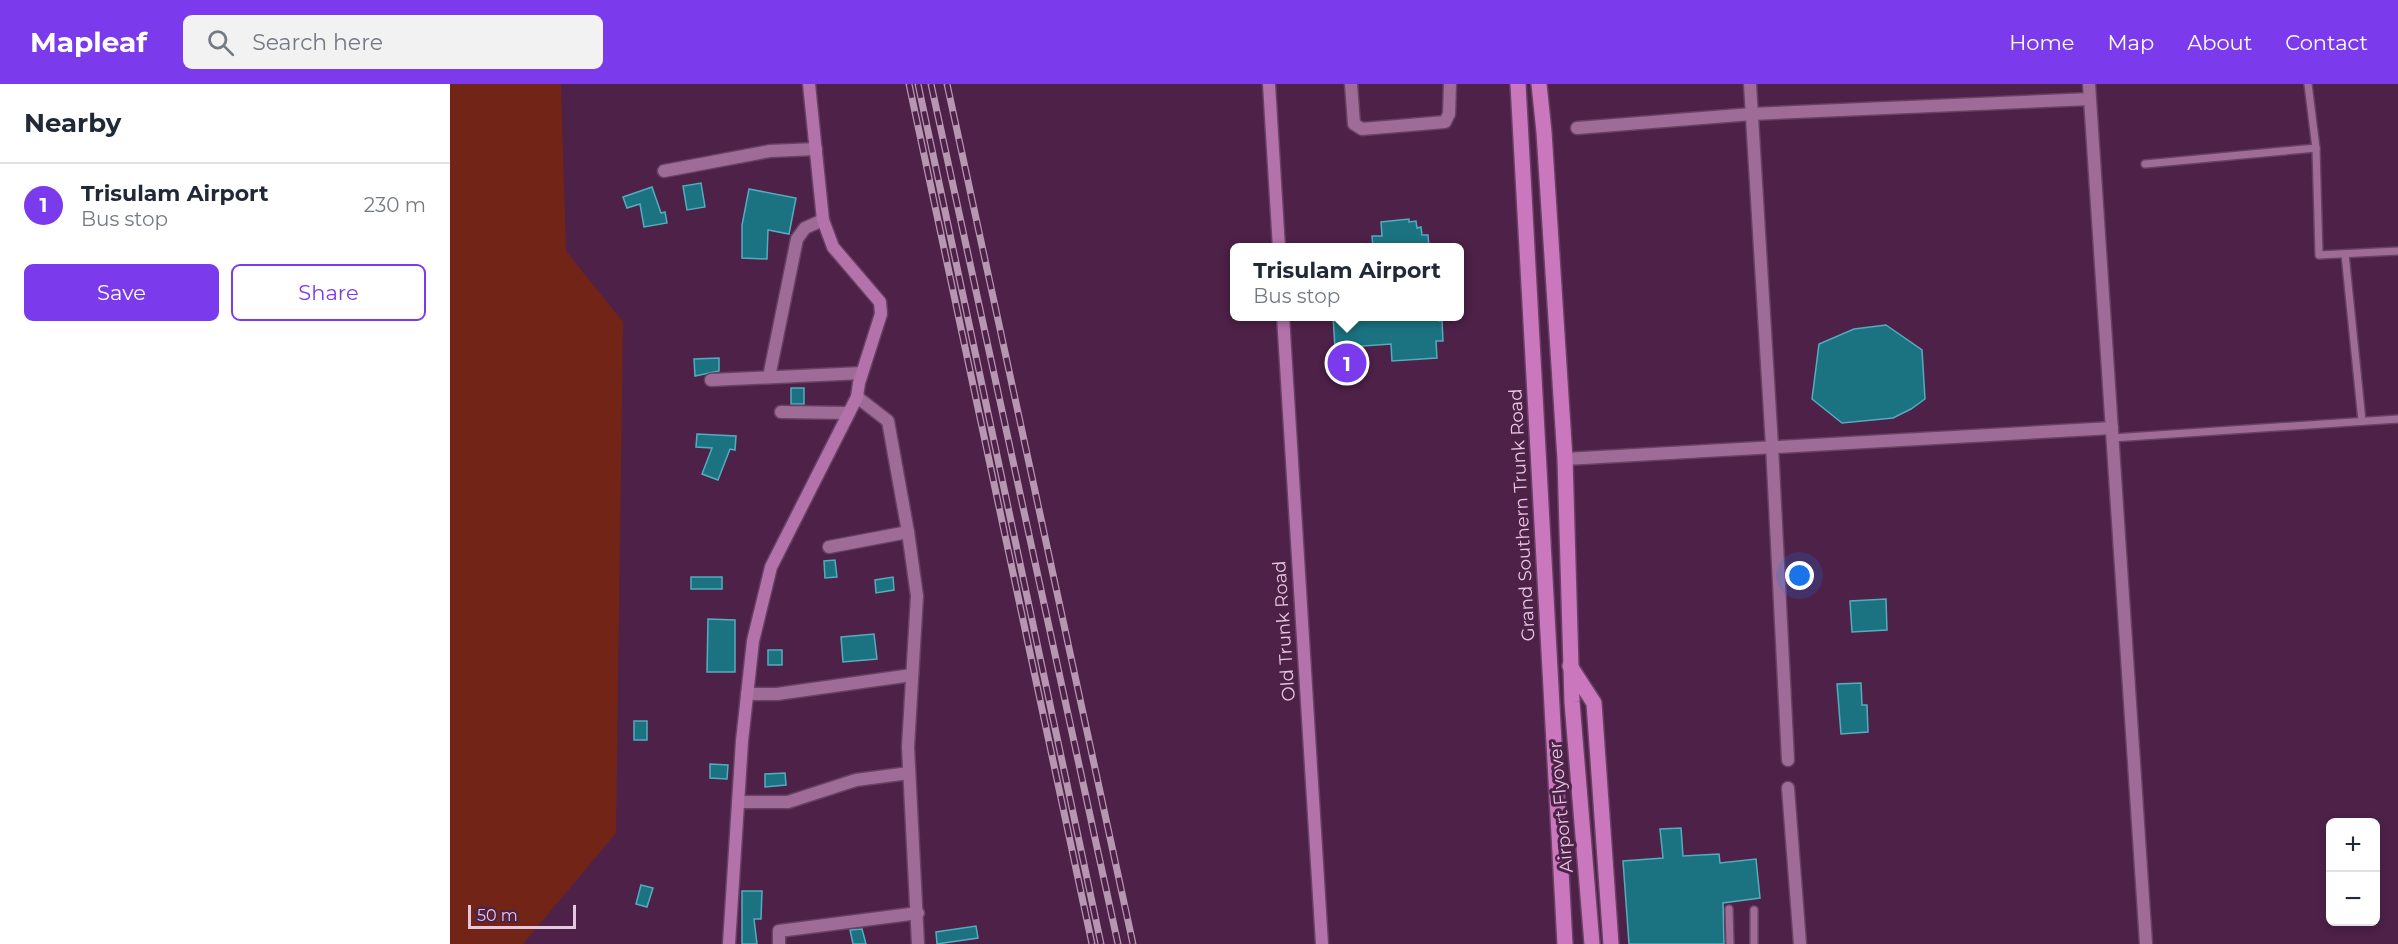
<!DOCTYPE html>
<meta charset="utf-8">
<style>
body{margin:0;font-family:Montserrat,sans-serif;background:#f2f2f3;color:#1f2937}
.controls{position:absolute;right:18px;bottom:18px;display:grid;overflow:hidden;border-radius:9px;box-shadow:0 3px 9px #0003}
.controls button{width:54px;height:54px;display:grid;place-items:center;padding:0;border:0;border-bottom:2px solid #e0e1e3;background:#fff;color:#1f2937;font:30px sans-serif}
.scale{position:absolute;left:18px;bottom:15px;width:108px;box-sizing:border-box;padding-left:6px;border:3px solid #e4c8df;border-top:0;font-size:16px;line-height:21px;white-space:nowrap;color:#e4c8df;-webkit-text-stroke:4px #4e2148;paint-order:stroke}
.you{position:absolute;left:1350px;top:492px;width:21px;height:21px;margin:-15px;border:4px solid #fff;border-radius:50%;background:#1a73e8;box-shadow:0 0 0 9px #1a73e833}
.badge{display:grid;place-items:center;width:39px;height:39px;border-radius:50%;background:#7c3aed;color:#fff;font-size:20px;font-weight:700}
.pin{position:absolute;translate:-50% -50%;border:3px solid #fff;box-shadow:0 2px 6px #0006}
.popup{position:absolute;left:780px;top:159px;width:234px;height:78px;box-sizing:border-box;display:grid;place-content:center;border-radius:9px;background:#fff;filter:drop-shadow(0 2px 4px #0005);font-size:20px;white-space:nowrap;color:#747a83}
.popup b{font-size:22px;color:#1f2937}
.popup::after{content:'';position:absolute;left:50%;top:100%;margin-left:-12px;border:12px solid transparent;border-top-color:#fff}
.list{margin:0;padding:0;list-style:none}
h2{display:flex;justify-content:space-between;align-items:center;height:78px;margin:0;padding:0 24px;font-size:26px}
h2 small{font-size:20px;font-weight:400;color:#747a83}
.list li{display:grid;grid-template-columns:39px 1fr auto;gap:18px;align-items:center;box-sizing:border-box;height:84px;padding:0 24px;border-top:2px solid #e0e1e3}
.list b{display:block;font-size:22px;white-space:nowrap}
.list p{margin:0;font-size:20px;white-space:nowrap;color:#747a83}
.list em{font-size:20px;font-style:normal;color:#747a83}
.actions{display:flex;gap:12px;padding:18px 24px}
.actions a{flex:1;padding:14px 0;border:2px solid #7c3aed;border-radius:9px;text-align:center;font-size:21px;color:#7c3aed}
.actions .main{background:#7c3aed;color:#fff}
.icon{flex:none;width:33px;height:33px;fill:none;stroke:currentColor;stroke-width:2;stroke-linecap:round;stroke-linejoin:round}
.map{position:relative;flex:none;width:1948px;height:860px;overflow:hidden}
header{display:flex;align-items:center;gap:36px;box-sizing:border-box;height:84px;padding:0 30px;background:#7c3aed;color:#fff}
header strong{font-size:28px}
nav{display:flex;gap:33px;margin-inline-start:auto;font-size:21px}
.search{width:420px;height:54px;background:#f2f2f3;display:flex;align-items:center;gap:15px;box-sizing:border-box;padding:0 21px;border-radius:9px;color:#747a83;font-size:22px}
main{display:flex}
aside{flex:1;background:#fff}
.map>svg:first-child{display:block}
</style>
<header>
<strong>Mapleaf</strong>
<div class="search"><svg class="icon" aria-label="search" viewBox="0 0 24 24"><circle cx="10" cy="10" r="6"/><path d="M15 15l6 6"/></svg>Search here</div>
<nav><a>Home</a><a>Map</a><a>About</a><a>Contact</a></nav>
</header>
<main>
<aside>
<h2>Nearby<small></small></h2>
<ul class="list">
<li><span class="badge">1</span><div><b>Trisulam Airport</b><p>Bus stop</p></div><em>230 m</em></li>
</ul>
<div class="actions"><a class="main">Save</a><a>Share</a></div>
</aside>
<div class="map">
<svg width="1948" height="860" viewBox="0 0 1948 860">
<rect width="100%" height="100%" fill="#4e2148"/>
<path fill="#722416" d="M0 0H111L116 167 173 238 166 749 73 860H0Z"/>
<g fill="#1b7382" stroke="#54acbd" stroke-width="1.5">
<path d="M251 99 255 123 237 126 233 102Z"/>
<path d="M202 103 211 129 215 128 217 139 194 143 190 120 177 124 173 113Z"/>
<path d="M299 105 346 114 339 150 318 146 317 175 292 174V141Z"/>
<path d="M959 135V138L966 137 967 144 971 143 972 151H978L979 164H923L922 152H932L931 138Z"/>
<path d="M883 232H988L989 237 992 236 993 257H986L987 274 942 277 941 260 885 264Z"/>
<path d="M1436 241 1472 266 1475 315 1461 325 1443 334 1392 339 1362 315 1369 260 1404 245Z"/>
<path d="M269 274V287L245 292 244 275Z"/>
<rect x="341" y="304" width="13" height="16"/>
<path d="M247 350 286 352 285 366 280 365 268 396 252 390 262 364 246 363Z"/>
<path d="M385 476 387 493 375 494 374 477Z"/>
<rect x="241" y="493" width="31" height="12"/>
<path d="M443 493 444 506 426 509 425 496Z"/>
<path d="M1436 515 1437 546 1402 548 1400 517Z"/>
<path d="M258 535 285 536V588H257Z"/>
<path d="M424 550 427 575 393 578 391 553Z"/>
<rect x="318" y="566" width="14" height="15"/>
<path d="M1411 599 1412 621H1417L1418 648 1391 650 1387 600Z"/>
<rect x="184" y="637" width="13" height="19"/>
<path d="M260 680 278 681 277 695 260 694Z"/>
<path d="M335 689 336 701 315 703V690Z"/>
<path d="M1231 744 1233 772 1269 770 1270 779 1306 775 1310 814 1273 819 1274 860H1179L1173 777 1213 774 1210 745Z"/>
<path d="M191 801 203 804 197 823 186 820Z"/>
<path d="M292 807H312L311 835H304L307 860H292Z"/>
<path d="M526 842 528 854 487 860 486 848Z"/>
<path d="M412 845 416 860H403L400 846Z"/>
</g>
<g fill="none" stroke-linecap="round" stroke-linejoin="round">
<g stroke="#674163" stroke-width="10">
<g id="lane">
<path d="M1858 0 1866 64 1869 171 1948 167"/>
<path d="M1695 80 1866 64"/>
<path d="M1895 170 1912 337"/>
<path d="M1662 354 1948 335"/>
<path d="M1279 825 1280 860"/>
<path d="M1304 826V860"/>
</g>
</g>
<g stroke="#674163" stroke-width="15">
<g id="street">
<path d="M901 0 904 40 912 45 995 38 999 30 1000 0"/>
<path d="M1300 0 1322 362 1338 676"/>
<path d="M1639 0 1696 860"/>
<path d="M1127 44 1302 30 1640 15"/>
<path d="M214 87 320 67 366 65"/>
<path d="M319 293 347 155 355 144 373 136"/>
<path d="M261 296 412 289"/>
<path d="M407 313 438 337 458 448 467 512 458 663 468 860"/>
<path d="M331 328 399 329"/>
<path d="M1115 375 1662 344"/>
<path d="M379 463 458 448"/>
<path d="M297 610H327L462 591"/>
<path d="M1338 704 1350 860"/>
<path d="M288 718H338L406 696 459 689"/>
<path d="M329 860V847L468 829"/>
</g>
</g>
<g stroke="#674163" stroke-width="15">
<g id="secondary">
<path d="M819 0 829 164"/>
<path d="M833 232 872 860"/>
<path d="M279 860 292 657 303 557 321 483 407 313 409 299 431 230 430 218 383 163 373 136 359 0"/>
</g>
</g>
<g stroke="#674163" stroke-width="18">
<g id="primary">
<path d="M1068 0 1115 860"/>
<path d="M1089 0 1094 48 1115 375 1122 618 1142 860"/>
<path d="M1120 582 1144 619 1161 860"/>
</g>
</g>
<use href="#lane" stroke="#9e6c96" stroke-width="7"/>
<use href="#street" stroke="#9e6c96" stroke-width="12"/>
<use href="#secondary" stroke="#b472aa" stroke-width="12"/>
<use href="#primary" stroke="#ca77be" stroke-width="15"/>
<g stroke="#b796b2" stroke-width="7">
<g id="rail">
<path d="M459 0 642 860"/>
<path d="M468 0 651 860"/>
<path d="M481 0 668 860"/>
<path d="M497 0 683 860"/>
</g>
</g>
<use href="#rail" stroke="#4e2148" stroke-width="4.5" stroke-dasharray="14" stroke-linecap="butt"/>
</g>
<g text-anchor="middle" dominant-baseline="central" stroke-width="6" stroke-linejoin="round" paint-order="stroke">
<g font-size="18" fill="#e4c8df" stroke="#4e2148">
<text transform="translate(1072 431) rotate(-93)">Grand Southern Trunk Road</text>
<text transform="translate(834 547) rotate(-94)">Old Trunk Road</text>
<text transform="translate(1111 723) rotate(-95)">Airport Flyover</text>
</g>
</g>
</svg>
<div class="controls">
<button>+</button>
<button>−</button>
</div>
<div class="scale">50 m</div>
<div class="you"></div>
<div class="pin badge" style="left:897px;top:279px">1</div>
<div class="popup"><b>Trisulam Airport</b>Bus stop</div>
</div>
</main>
